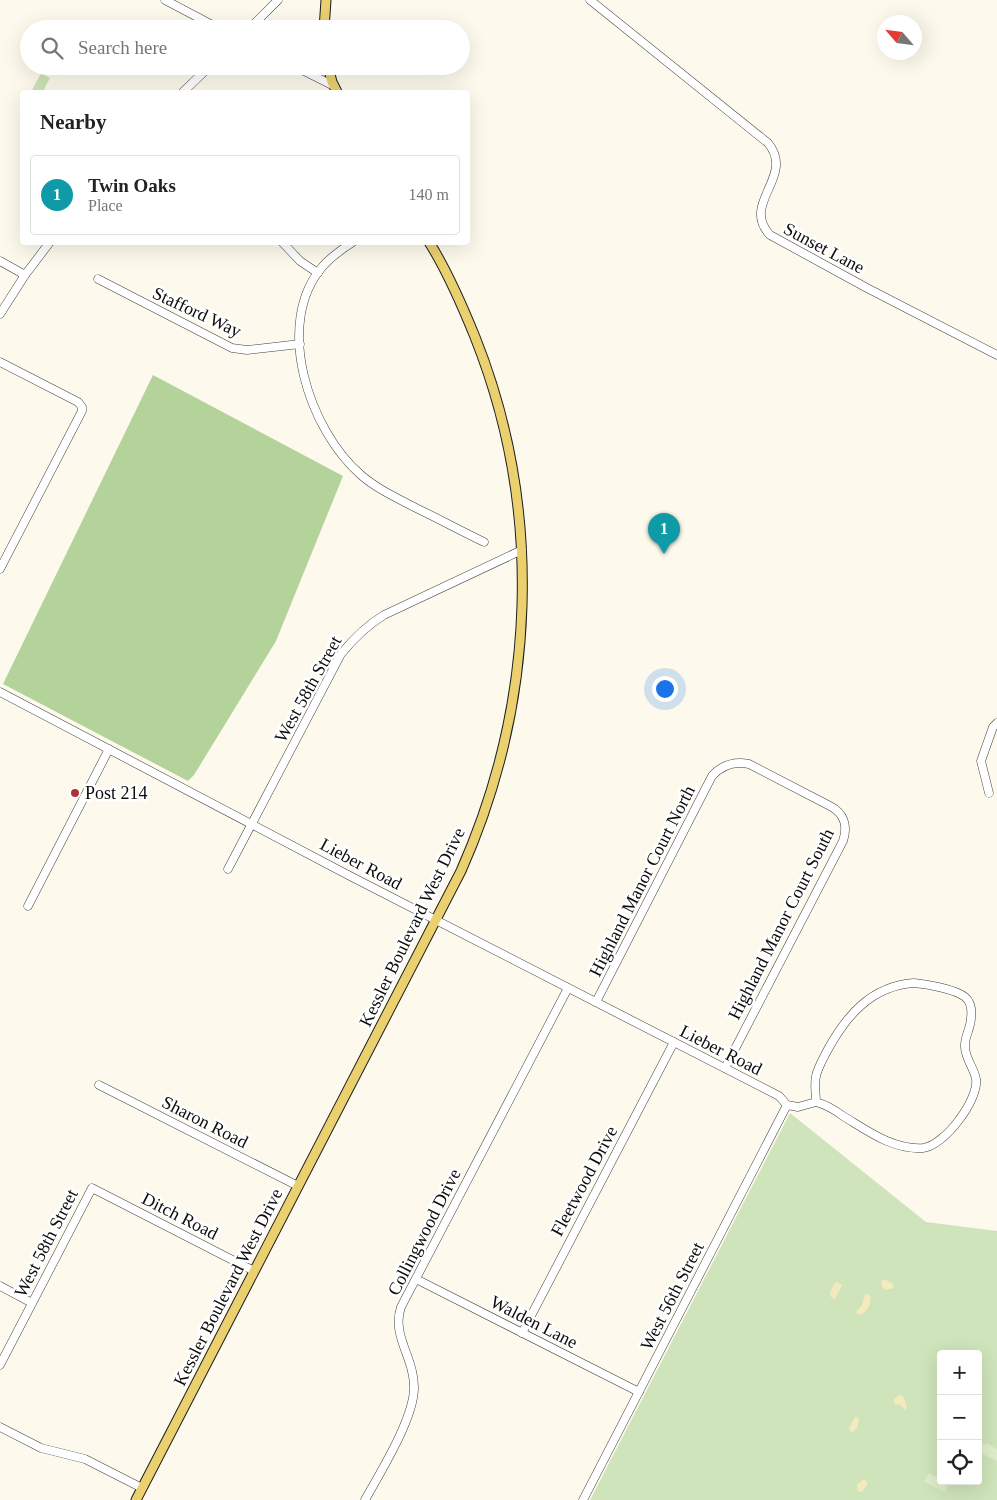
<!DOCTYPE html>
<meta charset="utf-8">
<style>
body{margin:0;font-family:"Times New Roman",serif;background:#f6f6f6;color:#222}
.controls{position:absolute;right:15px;bottom:15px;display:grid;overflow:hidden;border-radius:5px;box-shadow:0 5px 20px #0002}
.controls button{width:45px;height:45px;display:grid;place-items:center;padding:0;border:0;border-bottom:1px solid #e0e0e0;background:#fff;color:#222;font:25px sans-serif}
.compass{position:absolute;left:877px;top:15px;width:45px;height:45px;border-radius:50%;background:#fff;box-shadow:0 5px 20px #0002;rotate:298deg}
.you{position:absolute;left:664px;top:688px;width:18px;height:18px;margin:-12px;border:4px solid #fff;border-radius:50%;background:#1a73e8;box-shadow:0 0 0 8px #1a73e833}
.badge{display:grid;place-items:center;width:32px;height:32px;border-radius:50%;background:#0f766e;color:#fff;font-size:16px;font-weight:700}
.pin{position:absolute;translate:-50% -41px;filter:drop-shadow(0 1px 2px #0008)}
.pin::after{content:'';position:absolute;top:26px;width:18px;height:15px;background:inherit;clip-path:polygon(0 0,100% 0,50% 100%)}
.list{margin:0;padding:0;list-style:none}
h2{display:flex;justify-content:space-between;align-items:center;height:65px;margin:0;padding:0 20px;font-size:21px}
h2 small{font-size:16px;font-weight:400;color:#767676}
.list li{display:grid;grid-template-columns:32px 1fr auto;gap:15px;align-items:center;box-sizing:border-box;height:80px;margin:0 10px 10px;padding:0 10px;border:1px solid #e0e0e0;border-radius:5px}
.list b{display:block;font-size:19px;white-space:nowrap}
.list p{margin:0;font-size:16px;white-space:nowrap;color:#767676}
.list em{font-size:16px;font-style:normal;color:#767676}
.icon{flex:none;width:28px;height:28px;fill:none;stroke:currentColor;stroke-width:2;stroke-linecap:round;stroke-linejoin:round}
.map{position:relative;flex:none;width:997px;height:1500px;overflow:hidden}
.search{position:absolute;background:#fff;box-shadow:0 5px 20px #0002;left:20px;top:20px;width:450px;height:55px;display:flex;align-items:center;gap:12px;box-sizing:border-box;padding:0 18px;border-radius:28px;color:#767676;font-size:19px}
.panel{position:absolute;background:#fff;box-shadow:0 5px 20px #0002;left:20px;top:90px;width:450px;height:155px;border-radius:5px}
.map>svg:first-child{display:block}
</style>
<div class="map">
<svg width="997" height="1500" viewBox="0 0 997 1500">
<rect width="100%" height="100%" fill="#fdfaed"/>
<g fill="#cfe4ba" fill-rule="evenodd">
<path d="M41 73 50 78 44 89 49 92H31Z"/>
<path d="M790 1113 926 1222 997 1231V1500H590ZM941 1354H978V1481H941Z"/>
</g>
<path fill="#b3d39b" d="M153 375 343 476 276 641 194 775 188 781 3 684Z"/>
<g fill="#f4eabe">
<path d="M883 1279 892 1283 894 1288 886 1290 882 1287 881 1282Z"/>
<path d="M837 1282 842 1285 835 1299 831 1297 830 1293 834 1284Z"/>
<path d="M865 1295 868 1294 870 1296C872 1304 866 1314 858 1315L856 1312 862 1305Z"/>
<path d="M900 1395 903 1396 907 1407 905 1410 901 1405 894 1404V1399Z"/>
<path d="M855 1417H857L859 1419 857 1428 853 1432H851L849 1428Z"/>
<path d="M864 1479 868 1483 863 1491 860 1492 857 1490V1485Z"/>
</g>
<g fill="#e0eccb">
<path d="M986 1443 997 1449V1461L981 1453 982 1451 979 1449 981 1444 985 1445Z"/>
<path d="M929 1473 941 1479V1481L949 1483 945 1492 924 1482Z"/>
</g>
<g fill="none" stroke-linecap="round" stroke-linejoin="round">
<g stroke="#3f3f3f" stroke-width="9">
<g id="minor">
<path d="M165 0 220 29"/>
<path d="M590 0 768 143C796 177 740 203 770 235L867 288 997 355"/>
<path d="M249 29 278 0"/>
<path d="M294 66 334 86"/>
<path d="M183 92 210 66"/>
<path d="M282 242 300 261 318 273"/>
<path d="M353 242C342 249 332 256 323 266 273 323 309 430 361 475 377 489 397 498 416 508 439 519 461 531 484 542"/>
<path d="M0 261 25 275"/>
<path d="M98 279 232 348 247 350 300 344"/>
<path d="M0 314 25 275 50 242"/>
<path d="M0 362 78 402 82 407V411L0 569"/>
<path d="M0 692 350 876 779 1096 787 1105"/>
<path d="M989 793 981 761 993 727 997 723"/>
<path d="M228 869 341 654C354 638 366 626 384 615L522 550"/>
<path d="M28 906 109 749"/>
<path d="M914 983C926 984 955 989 965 997 971 1002 972 1010 971 1018 971 1028 964 1037 965 1047 965 1058 974 1068 976 1079 979 1100 944 1146 923 1148 893 1150 868 1131 843 1116 835 1110 827 1105 816 1102 816 1094 814 1084 816 1076 818 1067 823 1059 827 1051 846 1016 871 986 914 983Z"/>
<path d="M596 1002 712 776C722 765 735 761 749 764L830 806C844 813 848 826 843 841L725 1068"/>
<path d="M99 1085 298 1186"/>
<path d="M787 1105 798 1107 816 1102"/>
<path d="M416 1279 639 1392"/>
<path d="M0 1286 32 1303"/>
<path d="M522 1333 674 1042"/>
<path d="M0 1365 92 1188 254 1271"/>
<path d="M0 1427 41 1448 85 1459 142 1488"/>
<path d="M365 1500C381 1471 413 1420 414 1389 415 1358 391 1336 401 1307L568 988"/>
<path d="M583 1500 787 1105"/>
</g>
</g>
<g stroke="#1d1d1d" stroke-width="11">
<g id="major">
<path d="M324 29 326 0"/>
<path d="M328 66 332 82 337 92"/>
<path d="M136 1500 461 871C536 702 544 510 475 337 462 305 448 272 429 242"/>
</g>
</g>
<use href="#minor" stroke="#fff" stroke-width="8"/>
<use href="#major" stroke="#ebd06f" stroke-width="9"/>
</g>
<circle fill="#ae3235" stroke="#fff" stroke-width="2" cx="75" cy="793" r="5"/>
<g text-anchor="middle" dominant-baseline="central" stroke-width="5" stroke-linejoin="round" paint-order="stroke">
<g font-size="18" fill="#0c0c0c" stroke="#fff">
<text transform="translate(824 248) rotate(28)">Sunset Lane</text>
<text transform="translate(197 312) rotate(25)">Stafford Way</text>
<text transform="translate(308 689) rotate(-61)">West 58th Street</text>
<text transform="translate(361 864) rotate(28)">Lieber Road</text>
<text transform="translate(642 881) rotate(-63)">Highland Manor Court North</text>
<text transform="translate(781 924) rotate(-63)">Highland Manor Court South</text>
<text transform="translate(412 927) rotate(-64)">Kessler Boulevard West Drive</text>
<text transform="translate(721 1050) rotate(27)">Lieber Road</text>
<text transform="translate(205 1122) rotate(27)">Sharon Road</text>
<text transform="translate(584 1181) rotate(-62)">Fleetwood Drive</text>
<text transform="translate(180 1216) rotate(27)">Ditch Road</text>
<text transform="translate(424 1232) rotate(-63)">Collingwood Drive</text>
<text transform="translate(46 1243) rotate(-63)">West 58th Street</text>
<text transform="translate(228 1287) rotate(-63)">Kessler Boulevard West Drive</text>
<text transform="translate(672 1296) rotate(-63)">West 56th Street</text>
<text transform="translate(534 1322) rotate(27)">Walden Lane</text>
</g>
<g font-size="18" fill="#0c0c0c" stroke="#fff" text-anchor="start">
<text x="85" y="793">Post 214</text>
</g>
</g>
</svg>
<div class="controls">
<button>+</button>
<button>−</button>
<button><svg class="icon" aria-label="locate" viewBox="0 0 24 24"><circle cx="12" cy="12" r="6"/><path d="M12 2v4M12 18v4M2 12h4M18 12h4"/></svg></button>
</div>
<svg class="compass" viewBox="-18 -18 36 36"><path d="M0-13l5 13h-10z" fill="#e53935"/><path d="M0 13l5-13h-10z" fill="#767676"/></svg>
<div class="you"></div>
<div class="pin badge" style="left:664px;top:554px;background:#0f9aa8">1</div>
<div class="search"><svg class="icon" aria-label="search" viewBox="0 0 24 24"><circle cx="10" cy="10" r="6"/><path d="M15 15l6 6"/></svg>Search here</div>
<section class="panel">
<h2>Nearby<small></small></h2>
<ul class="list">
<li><span class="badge" style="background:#0f9aa8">1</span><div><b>Twin Oaks</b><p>Place</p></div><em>140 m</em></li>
</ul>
</section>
</div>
